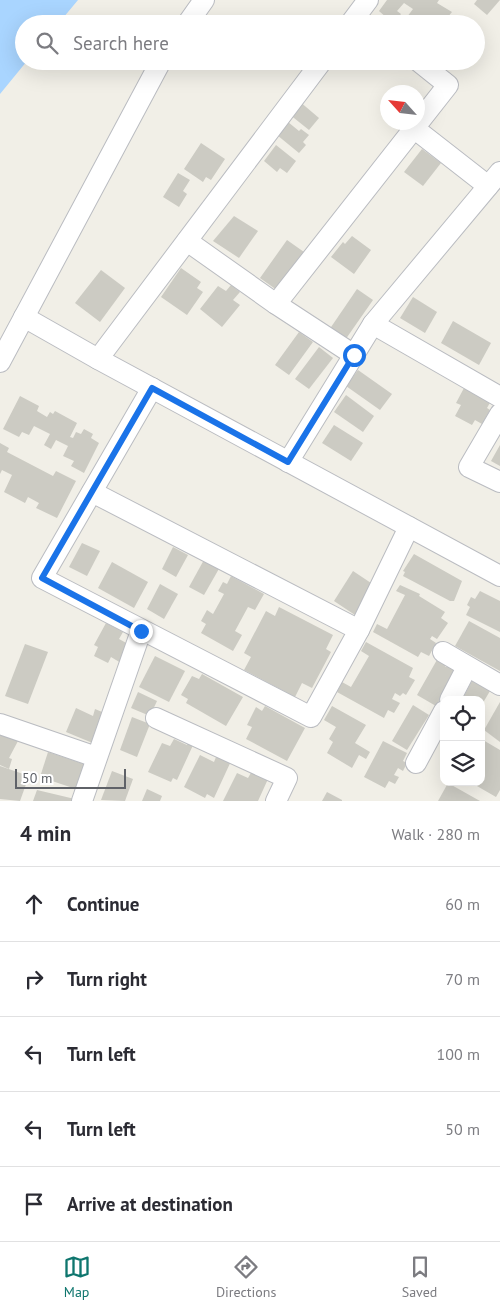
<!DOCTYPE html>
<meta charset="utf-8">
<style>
body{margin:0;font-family:"PT Sans",sans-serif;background:#f2f2f3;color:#2b2b33}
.controls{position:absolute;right:15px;bottom:15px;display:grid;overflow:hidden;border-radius:10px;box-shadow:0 5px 20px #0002}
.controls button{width:45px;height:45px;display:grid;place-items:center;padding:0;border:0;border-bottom:1px solid #e1e1e2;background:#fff;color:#2b2b33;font:25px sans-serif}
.compass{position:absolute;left:380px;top:85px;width:45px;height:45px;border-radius:50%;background:#fff;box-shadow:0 5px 20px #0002;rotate:297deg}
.scale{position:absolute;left:15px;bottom:12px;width:111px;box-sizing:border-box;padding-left:5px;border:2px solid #5f6268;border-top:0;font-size:14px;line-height:18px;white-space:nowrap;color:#5f6268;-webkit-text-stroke:4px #fff;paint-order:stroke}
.stop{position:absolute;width:15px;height:15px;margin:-11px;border:4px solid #1a73e8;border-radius:50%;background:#fff}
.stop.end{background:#1a73e8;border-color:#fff;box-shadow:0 1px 5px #0008}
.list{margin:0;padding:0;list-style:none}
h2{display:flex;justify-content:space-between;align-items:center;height:65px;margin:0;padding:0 20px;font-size:21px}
h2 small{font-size:16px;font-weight:400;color:#7c7c81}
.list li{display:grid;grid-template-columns:32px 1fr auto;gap:15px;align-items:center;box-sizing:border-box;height:75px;padding:0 20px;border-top:1px solid #e1e1e2}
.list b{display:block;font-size:19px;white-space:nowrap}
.list em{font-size:16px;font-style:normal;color:#7c7c81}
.icon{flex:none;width:28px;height:28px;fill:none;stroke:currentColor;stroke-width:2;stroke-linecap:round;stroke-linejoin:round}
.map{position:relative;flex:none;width:500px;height:801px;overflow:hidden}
.search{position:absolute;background:#fff;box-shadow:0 5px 20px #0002;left:15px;right:15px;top:15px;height:55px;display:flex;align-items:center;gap:12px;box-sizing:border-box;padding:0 18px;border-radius:28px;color:#7c7c81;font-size:19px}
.sheet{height:440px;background:#fff}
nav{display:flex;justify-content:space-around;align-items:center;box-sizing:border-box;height:70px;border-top:1px solid #e1e1e2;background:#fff;font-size:14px;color:#7c7c81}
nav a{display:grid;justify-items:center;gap:2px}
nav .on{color:#0f766e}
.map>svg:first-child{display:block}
</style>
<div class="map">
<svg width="500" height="801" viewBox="0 0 500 801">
<rect width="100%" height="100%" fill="#f1efe7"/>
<path fill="#a9d5ff" d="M0 0H78L58 24H24V61H27L0 94Z"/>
<g fill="#cccbc3">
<path d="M387 0H439L437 3 452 12 447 18 451 21 449 24H410L412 21 407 17 413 9 404 3 397 11 401 14 396 21 389 15 387 18 379 11Z"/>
<path d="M477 0H500L487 15 474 4Z"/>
<path d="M299 101 319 118 309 130 289 114Z"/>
<path d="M288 122 299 131 301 129 309 135 303 142 306 145 299 153 277 135Z"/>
<path d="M201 143 225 159 211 180 206 177 203 182 184 169Z"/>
<path d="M276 145 296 161 287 173 280 168 277 172 264 161Z"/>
<path d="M422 149 441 163 423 186 404 172Z"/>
<path d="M178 173 190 180 183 191 187 194 179 207 163 197Z"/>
<path d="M234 216 258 231 239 258 213 241Z"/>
<path d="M352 236 371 250 354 274 331 257 343 242 345 244Z"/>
<path d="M287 240 304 252 301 256 305 260 281 293 260 278Z"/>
<path d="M181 268 201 282 197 288 203 292 187 315 161 297Z"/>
<path d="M101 270 125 288 100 322 75 303Z"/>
<path d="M231 285 240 292 233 300 240 305 222 327 200 309 218 286 226 291Z"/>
<path d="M357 289 373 300 343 343 327 333Z"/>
<path d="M413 297 437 312 425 333 400 318Z"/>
<path d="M453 321 491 343 479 365 441 343Z"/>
<path d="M299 332 313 342 289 375 275 365Z"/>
<path d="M319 347 333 358 309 389 295 379Z"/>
<path d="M358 370 392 394 380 410 346 386Z"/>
<path d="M464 388 492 399 487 408 490 410 482 424 475 420 472 425 455 416 461 405 456 403Z"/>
<path d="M346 395 374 416 363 432 334 412Z"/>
<path d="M20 396 39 406 37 411 47 417 50 412 53 414 55 411 77 423 70 437 73 438 76 432 81 434 84 429 93 434 91 438 99 443 84 473 71 466 74 461 63 456 68 446 56 440 51 449 44 445 50 434 34 426 29 435 22 432 19 437 3 429Z"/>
<path d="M334 425 363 443 351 461 322 443Z"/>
<path d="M0 443 9 448 7 452 53 476 56 471 76 481 57 518 36 508 39 503 28 497 25 503 4 492 12 475 2 470 0 474Z"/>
<path d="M500 445V466L491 461Z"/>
<path d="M82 543 100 551 87 576 69 567Z"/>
<path d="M173 547 188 555 176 577 162 569Z"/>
<path d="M414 554 462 581 454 601H450L403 576 405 572 403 571Z"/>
<path d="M205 558 220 567 204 595 189 587Z"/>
<path d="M112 562 148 582 134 608 98 588Z"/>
<path d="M353 571 374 585 355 615 334 601Z"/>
<path d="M231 576 264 594 255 610 248 607 235 631 242 635 233 651 201 633 206 624 201 621 207 610 213 614 224 594 218 591 223 582 227 584Z"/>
<path d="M160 584 178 594 164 619 147 609Z"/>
<path d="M400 585 420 594 419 596 445 612 441 618 448 623 437 639 432 636 430 639 436 643 429 656 421 652 418 657 373 632 377 624 387 629 405 595 396 591Z"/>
<path d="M480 591 500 601V632L466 615 470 607 467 605 471 597 475 599Z"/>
<path d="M279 607 333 635 326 649 331 652 312 688 302 683 295 697 244 670 251 657 244 653 266 611 275 616Z"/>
<path d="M469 621 500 638V671L455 646Z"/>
<path d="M106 623 123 632 119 639 130 645 121 663 111 657 108 663 94 656 98 647 94 645Z"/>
<path d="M366 642 413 668 409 677 415 680 406 695 403 693 400 696 395 693 392 699 400 703 394 713 388 710 384 718 337 692 342 682 351 687 369 656 361 651Z"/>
<path d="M25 644 48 652 28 704 5 696Z"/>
<path d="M155 656 185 671 169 702 139 687Z"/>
<path d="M438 658 447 663 445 667 448 666 456 670 436 706 417 695Z"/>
<path d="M202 674 243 697 226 726 186 703 188 699 181 695 192 676 199 679Z"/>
<path d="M472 681 490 691 481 706V700H462Z"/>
<path d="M138 692 157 701 150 716 131 708Z"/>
<path d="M500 702V742L484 730Z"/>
<path d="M413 705 429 715 407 750 392 741Z"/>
<path d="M265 706 305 728 287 761 246 739 252 727 247 725 256 707 262 711Z"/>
<path d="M332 706 366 725 355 743 370 752 366 759 359 755 352 768 327 753 333 742 329 739 336 727 324 720Z"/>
<path d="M76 708 93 716 95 709 107 714 95 744 66 732Z"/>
<path d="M132 717 150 724 137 757 120 750Z"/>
<path d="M0 733 18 741 9 758 12 759 9 769 0 765Z"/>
<path d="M174 739 187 745 189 741 194 743 177 780 173 778 171 782 148 772 162 743 170 746Z"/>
<path d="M483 740 500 750V790L496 797 470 782H481V744Z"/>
<path d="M383 741 407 753 403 761 407 763 403 771 398 768 394 775 399 777 395 784 389 781 385 788 364 777Z"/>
<path d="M48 752 90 766 82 791 40 777Z"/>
<path d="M200 755 214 762 216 757 224 760 225 756 232 759 214 798 207 794 205 798 184 787Z"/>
<path d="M0 766 29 776 20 801 0 799Z"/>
<path d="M112 771 133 779 125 801 101 800Z"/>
<path d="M252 771 268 779 258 801H223L237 773 248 778Z"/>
<path d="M448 783 480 801H438Z"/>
<path d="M147 789 162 796 160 801H142Z"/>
<path d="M37 790 79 800V801H33Z"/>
<path d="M327 792 342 800V801H322Z"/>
</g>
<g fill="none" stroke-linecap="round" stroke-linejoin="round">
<g stroke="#babcc1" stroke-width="22">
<g id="minor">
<path d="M187 24 204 0"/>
<path d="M350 24 368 0"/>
<path d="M415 129 488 186"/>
<path d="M187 241 276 304 354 355"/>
<path d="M276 304 448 85 418 61"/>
<path d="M24 317 98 359 500 576"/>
<path d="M373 324 500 397"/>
<path d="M98 359 322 61"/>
<path d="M0 362 161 61"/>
<path d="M152 388 42 578 311 717 359 630 409 527"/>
<path d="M500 414 469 467 500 482"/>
<path d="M288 462 373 324 500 172"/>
<path d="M92 492 359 630"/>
<path d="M443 652 500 685"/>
<path d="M450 700 467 667"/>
<path d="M156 718 287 778 276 801"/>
<path d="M0 724 96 757"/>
<path d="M416 763 444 711"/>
<path d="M82 801 141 631"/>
</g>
</g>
<use href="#minor" stroke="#fff" stroke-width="20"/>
</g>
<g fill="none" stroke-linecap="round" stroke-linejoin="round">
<path stroke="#1a73e8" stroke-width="6" d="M141 631 42 578 152 388 288 462 354 355"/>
</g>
</svg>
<div class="controls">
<button><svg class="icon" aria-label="locate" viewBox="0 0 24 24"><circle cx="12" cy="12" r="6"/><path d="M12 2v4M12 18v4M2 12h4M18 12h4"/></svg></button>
<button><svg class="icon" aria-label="layers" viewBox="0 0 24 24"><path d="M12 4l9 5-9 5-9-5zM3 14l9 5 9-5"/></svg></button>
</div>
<svg class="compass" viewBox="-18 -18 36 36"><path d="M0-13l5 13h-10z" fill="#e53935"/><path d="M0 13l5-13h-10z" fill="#7c7c81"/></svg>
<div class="scale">50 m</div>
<div class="stop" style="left:354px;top:355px"></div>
<div class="stop end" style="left:141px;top:631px"></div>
<div class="search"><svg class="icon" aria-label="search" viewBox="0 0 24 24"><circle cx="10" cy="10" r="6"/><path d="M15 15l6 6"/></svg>Search here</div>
</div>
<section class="sheet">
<h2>4 min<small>Walk · 280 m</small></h2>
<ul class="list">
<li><svg class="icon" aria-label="ahead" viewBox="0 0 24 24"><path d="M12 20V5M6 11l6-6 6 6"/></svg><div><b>Continue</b></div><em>60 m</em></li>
<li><svg class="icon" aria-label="right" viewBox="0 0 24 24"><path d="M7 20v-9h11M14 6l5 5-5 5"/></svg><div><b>Turn right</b></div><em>70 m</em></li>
<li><svg class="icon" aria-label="left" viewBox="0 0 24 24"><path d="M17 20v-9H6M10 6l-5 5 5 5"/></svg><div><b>Turn left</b></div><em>100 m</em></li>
<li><svg class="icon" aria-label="left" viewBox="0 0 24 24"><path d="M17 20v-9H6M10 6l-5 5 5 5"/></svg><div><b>Turn left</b></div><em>50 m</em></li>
<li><svg class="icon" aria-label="arrive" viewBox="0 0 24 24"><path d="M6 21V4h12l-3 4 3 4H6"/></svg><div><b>Arrive at destination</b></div></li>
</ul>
</section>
<nav>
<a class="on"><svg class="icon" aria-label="map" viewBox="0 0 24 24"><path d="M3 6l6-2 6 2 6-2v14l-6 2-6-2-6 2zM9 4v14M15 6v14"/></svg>Map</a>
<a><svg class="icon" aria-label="directions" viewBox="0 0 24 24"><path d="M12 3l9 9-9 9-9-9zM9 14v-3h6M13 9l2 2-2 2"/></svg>Directions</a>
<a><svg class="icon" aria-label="saved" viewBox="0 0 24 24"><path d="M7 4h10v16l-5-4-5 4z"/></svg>Saved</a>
</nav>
